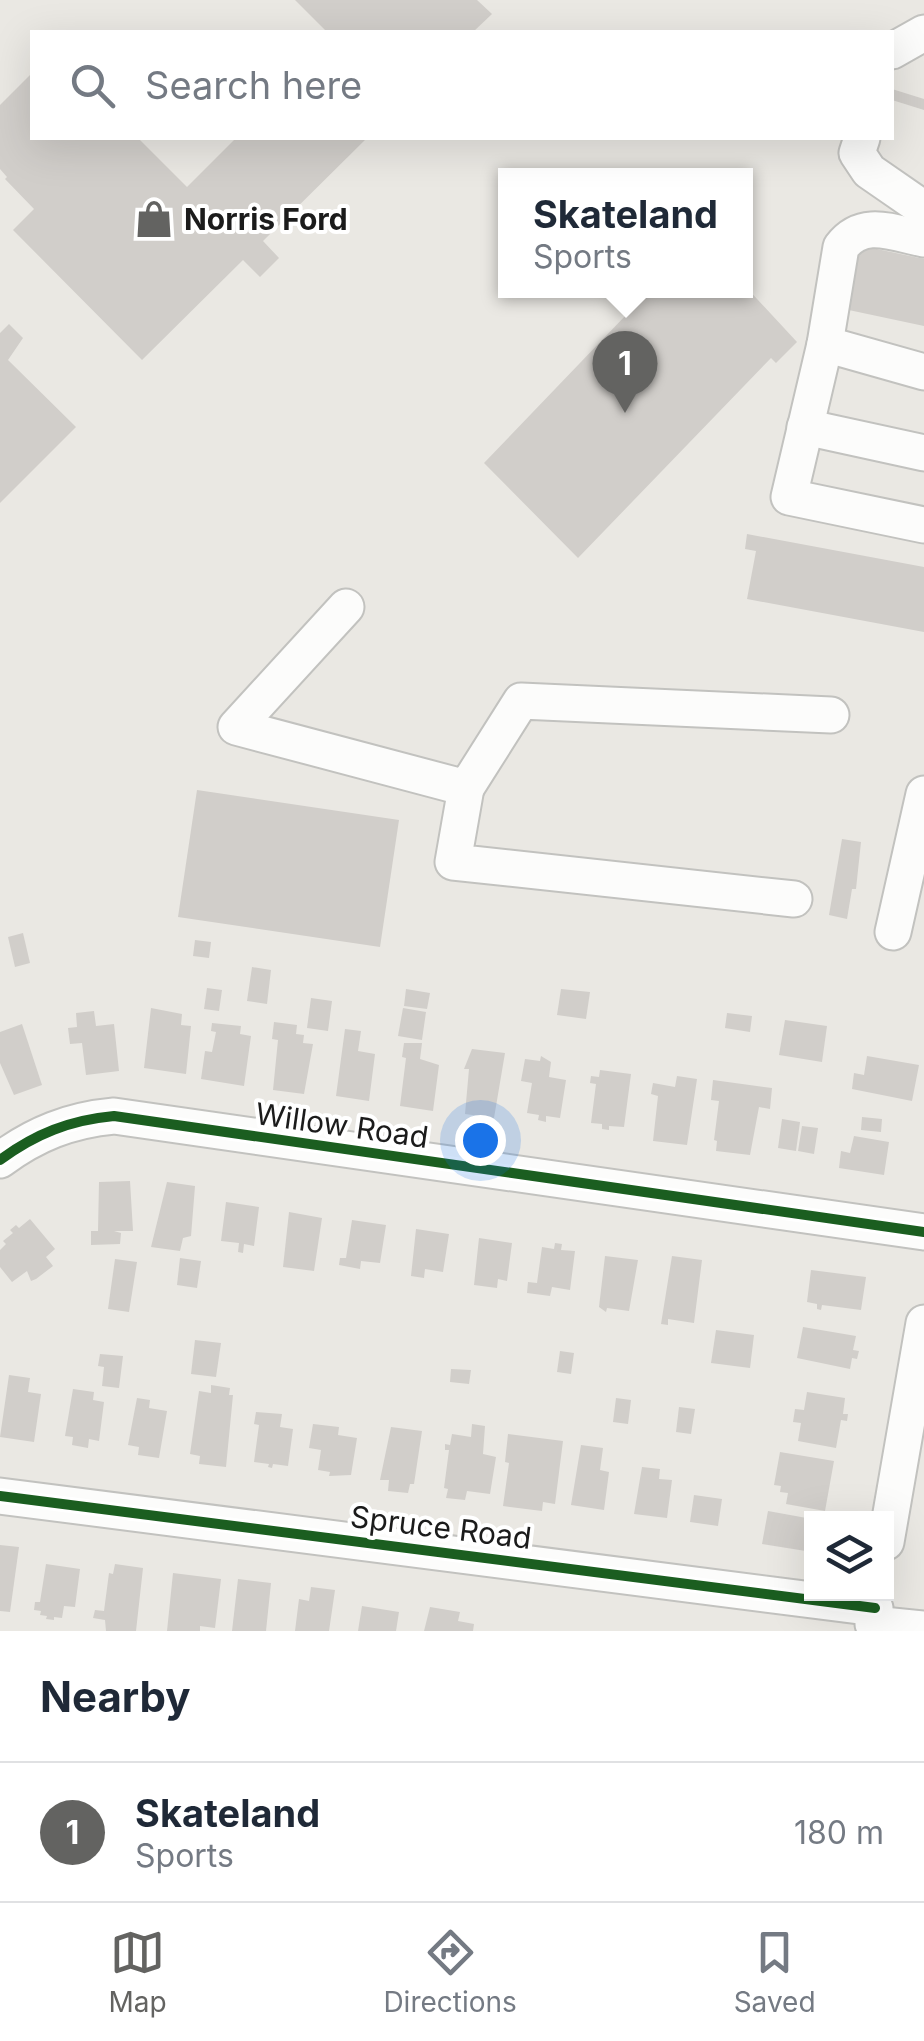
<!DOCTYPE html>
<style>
body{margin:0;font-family:Inter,sans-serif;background:#f6f6f7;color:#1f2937}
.controls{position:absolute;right:30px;bottom:30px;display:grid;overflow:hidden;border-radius:0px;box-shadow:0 10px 40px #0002}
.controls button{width:90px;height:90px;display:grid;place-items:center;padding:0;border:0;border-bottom:2px solid #e0e1e3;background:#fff;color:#1f2937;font:50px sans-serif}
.you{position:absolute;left:480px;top:1140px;width:35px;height:35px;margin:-25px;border:8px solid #fff;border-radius:50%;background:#1a73e8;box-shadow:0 0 0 15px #1a73e833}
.badge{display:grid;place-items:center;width:65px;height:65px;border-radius:50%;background:#636361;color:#fff;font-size:32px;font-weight:700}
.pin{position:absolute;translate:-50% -82px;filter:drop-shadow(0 2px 5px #0008)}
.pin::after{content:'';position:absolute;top:52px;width:35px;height:30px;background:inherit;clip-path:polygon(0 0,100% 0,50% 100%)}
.popup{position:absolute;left:498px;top:168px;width:255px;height:130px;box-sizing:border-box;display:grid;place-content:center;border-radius:0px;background:#fff;filter:drop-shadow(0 2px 8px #0005);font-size:32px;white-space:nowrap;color:#747a83}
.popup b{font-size:38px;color:#1f2937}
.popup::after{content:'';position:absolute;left:50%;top:100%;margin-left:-20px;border:20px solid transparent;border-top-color:#fff}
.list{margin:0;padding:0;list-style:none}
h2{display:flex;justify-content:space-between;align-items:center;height:130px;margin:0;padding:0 40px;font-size:42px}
h2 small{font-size:32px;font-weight:400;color:#747a83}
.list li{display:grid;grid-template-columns:65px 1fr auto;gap:30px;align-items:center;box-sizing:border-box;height:140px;padding:0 40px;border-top:2px solid #e0e1e3}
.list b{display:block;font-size:38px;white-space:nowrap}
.list p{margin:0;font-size:32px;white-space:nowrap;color:#747a83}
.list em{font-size:32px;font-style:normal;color:#747a83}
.icon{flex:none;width:55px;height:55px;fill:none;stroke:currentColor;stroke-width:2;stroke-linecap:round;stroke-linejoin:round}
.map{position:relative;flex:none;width:924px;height:1631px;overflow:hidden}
.search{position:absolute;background:#fff;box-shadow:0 10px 40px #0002;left:30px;right:30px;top:30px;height:110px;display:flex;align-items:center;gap:25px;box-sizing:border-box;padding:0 35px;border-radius:0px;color:#747a83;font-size:38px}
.sheet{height:270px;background:#fff}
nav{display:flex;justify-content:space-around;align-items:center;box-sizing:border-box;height:140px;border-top:2px solid #e0e1e3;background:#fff;font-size:28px;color:#747a83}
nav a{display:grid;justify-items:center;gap:5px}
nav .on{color:#636361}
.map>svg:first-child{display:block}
</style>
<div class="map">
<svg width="924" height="1631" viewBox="0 0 924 1631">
<rect width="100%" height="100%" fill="#eae8e3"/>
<g fill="#d1ceca">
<path d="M295 0H477L492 14 473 32H327Z"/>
<path d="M32 73V138H138L187 187 236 138H367L263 241 279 258 260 277 243 260 142 360 13 230 34 209 5 179 7 177 0 169V105Z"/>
<path d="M892 89 924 99V110L892 100Z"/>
<path d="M858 245 924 259V326L844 309Z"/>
<path d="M745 286 797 342 776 363 771 358 578 558 484 463 650 290H745Z"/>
<path d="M9 324 23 338 8 360 76 427 0 503V333Z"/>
<path d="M747 534 924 567V632L747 599 756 551 745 549Z"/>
<path d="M197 790 399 820 380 947 178 917Z"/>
<path d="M842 839 861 842 856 889H852L847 919 829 915Z"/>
<path d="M23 933 30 963 15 967 8 937Z"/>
<path d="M195 940 211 942 209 958 193 956Z"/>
<path d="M252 967 271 970 267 1004 247 1001Z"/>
<path d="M207 988 222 990 219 1011 204 1009Z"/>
<path d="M406 989 430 993 427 1009 404 1006Z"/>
<path d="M561 989 590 992 586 1019 557 1015Z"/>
<path d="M311 998 332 1001 328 1031 307 1028Z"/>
<path d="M151 1008 182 1014 181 1025 191 1026 186 1074 144 1068Z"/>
<path d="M403 1008 426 1012 422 1040 398 1036Z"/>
<path d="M94 1011 96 1026 114 1024 119 1071 86 1075 82 1043 70 1044 68 1028 77 1027 76 1013Z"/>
<path d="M727 1013 752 1016 750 1032 725 1028Z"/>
<path d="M785 1020 827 1026 822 1062 779 1055Z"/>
<path d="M274 1022 297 1025 296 1034 304 1035 303 1043 313 1044 304 1094 273 1090 278 1040 272 1039Z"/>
<path d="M212 1023 241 1026 240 1034 251 1036 244 1086 201 1079 205 1051 212 1052 216 1032 211 1031Z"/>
<path d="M22 1024 42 1085 14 1095 0 1063V1032Z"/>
<path d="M345 1029 361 1031 358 1051 375 1054 369 1101 336 1096Z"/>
<path d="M404 1043H422L420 1059 439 1065 433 1111 400 1106 406 1058 402 1057Z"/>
<path d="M472 1049 505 1053 494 1118 465 1114 469 1069H464Z"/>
<path d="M541 1056 551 1062 549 1077 566 1080 560 1118 546 1116V1122L538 1120 539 1115 527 1113 532 1083 521 1081 525 1059 540 1061Z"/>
<path d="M867 1056 919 1065 912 1101 852 1089 854 1073 864 1075Z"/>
<path d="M600 1070 631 1074 624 1127 609 1126V1130L602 1129V1124L591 1123 596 1084 590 1083 591 1076 599 1077Z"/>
<path d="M677 1076 697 1079 687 1145 653 1141 658 1096 651 1094 653 1083 675 1087Z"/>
<path d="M713 1080 772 1088 770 1109 759 1107 750 1155 716 1151 717 1141 714 1140 719 1101 711 1100Z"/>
<path d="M862 1117 882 1119 881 1132 861 1130Z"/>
<path d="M782 1119 800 1122 796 1151 778 1148Z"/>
<path d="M802 1126 818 1128 814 1154 798 1151Z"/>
<path d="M854 1136 889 1142 884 1175 839 1168 841 1151 850 1153Z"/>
<path d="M130 1181 133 1231H114L121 1233 120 1244 91 1245V1231H98L99 1182Z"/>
<path d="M167 1182 195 1186 191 1236 183 1238 180 1251 151 1247Z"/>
<path d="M226 1202 259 1207 254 1246 244 1244 243 1253 238 1252 239 1243 221 1241Z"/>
<path d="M289 1212 322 1218 314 1271 283 1267Z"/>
<path d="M30 1219 55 1249 46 1257 53 1266 36 1279 31 1281 27 1271 12 1282 0 1267V1250L6 1244 3 1241 13 1233 10 1230 16 1225 19 1228Z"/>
<path d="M352 1220 386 1225 380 1263 361 1261 360 1269 339 1265 340 1258H346Z"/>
<path d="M416 1229 449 1234 443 1272 425 1269 424 1278 411 1276Z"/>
<path d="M479 1238 512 1243 507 1281 498 1279 497 1288 474 1285Z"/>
<path d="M555 1243 562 1244 561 1250 575 1251 570 1290 552 1287 550 1296 527 1293 528 1282 537 1283 542 1247 554 1249Z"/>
<path d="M605 1256 638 1260 629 1311 607 1308 606 1312 599 1307Z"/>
<path d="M672 1256 702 1260 694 1323 668 1319V1325L661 1324Z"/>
<path d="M180 1258 201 1261 197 1288 177 1285Z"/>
<path d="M115 1259 137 1262 129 1312 108 1309Z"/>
<path d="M811 1270 866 1277 861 1310 822 1305 821 1310 817 1309V1304L807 1302Z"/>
<path d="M803 1327 856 1336 853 1350 859 1351 857 1359 852 1358 850 1369 797 1358Z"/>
<path d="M716 1330 754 1335 750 1368 711 1363Z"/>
<path d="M195 1340 221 1343 216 1377 191 1374Z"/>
<path d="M560 1351 574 1353 571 1374 557 1372Z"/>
<path d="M100 1354 123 1356 119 1388 102 1386 104 1367 98 1366Z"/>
<path d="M451 1369 471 1370 469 1384 450 1382Z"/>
<path d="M9 1375 30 1378 28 1392 41 1394 34 1442 0 1437Z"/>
<path d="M211 1385 230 1388 229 1395H233L226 1467 199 1464 200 1456 190 1454 199 1391 211 1393Z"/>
<path d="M73 1389 94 1392 93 1400 104 1402 99 1441 89 1439 88 1448 72 1445 73 1437 65 1436Z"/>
<path d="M807 1392 845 1398 843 1414H848L847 1421 841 1420 836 1448 798 1441 801 1423 793 1422 795 1409 804 1410Z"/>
<path d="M137 1398 150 1400 149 1408 167 1411 159 1458 138 1455 139 1447 128 1445Z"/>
<path d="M616 1398 631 1400 628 1424 613 1422Z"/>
<path d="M679 1407 695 1409 691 1434 676 1432Z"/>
<path d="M256 1412 282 1414 280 1427 293 1429 288 1466 273 1464 272 1468 268 1467 269 1464 254 1462 259 1425 254 1424Z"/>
<path d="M313 1424 339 1427 338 1435 357 1438 351 1475 329 1476 330 1472 318 1470 321 1450 309 1448Z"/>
<path d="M472 1424 485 1426 483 1454 496 1457 490 1494 467 1491 465 1500 446 1498 448 1489 444 1488 449 1450H445V1444L450 1445 452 1434 471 1437Z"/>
<path d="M391 1427 422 1431 414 1484H410L408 1493 388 1491 389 1480H380Z"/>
<path d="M508 1434 563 1441 555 1504 543 1502 542 1511 503 1506 509 1463 505 1462Z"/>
<path d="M581 1445 603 1448 600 1470 609 1472 604 1510 571 1505Z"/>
<path d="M780 1452 834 1461 825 1511 786 1504 788 1493 780 1492 781 1486 774 1485Z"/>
<path d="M642 1467 660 1469 659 1479 672 1480 667 1518 634 1514Z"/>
<path d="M694 1495 722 1499 718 1526 690 1522Z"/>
<path d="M768 1511 812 1519V1552L762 1544Z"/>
<path d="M0 1545 19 1547 10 1612 0 1611Z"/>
<path d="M46 1564 80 1569 75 1607 64 1606 62 1618 54 1617V1620L46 1619 47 1616 40 1615 41 1611 34 1610 35 1602H40Z"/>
<path d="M115 1564 143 1568 136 1631H106L105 1620 93 1618 95 1610 104 1611 109 1573 113 1574Z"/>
<path d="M173 1573 221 1579 215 1628 200 1626V1631H167Z"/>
<path d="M238 1579 271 1583 266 1631H232Z"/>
<path d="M311 1587 335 1590 329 1631H295L299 1599 309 1601Z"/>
<path d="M362 1606 399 1612 396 1631H358Z"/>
<path d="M430 1607 460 1612 458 1621 474 1624 473 1631H424Z"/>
</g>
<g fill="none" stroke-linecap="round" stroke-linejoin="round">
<g stroke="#c2c2bf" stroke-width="39">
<g id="minor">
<path d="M892 51 924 33"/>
<path d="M862 138 857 153 869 171 924 209"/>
<path d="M825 344 841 247C863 218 893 233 924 239"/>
<path d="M924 372 825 344 789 497 924 525"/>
<path d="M805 427 924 453"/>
<path d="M346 607 236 727 466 788 521 701 831 715"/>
<path d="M466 788 453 862 794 899"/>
<path d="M893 932 924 794"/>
<path d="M0 1160C35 1134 70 1120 114 1116L924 1232"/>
<path d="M0 1496 875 1608"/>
<path d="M886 1542 924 1323"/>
<path d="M873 1624 924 1629"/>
</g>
</g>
<use href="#minor" stroke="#fcfcfb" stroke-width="35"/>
<g stroke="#fff" stroke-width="16">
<g id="cycleway">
<path d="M0 1160C35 1134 70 1120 114 1116L924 1232"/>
<path d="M0 1496 875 1608"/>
</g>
</g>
<use href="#cycleway" stroke="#1b5e20" stroke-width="10"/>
</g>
<defs>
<g id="shop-bare" transform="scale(3)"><path d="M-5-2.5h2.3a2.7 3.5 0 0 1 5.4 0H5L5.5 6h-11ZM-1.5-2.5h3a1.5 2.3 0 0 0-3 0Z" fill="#636361" stroke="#fff" stroke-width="2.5" paint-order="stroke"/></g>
</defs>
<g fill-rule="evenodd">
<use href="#shop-bare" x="154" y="219"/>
</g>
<g text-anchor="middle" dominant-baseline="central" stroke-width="8" stroke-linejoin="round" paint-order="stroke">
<g font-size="30" font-weight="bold" fill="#1b1b1b" stroke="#fff" text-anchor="start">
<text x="184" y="219">Norris Ford</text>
</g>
<g font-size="30" fill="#1b1b1b" stroke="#fff">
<text transform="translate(342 1125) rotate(8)">Willow Road</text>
<text transform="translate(441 1527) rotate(7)">Spruce Road</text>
</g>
</g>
</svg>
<div class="controls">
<button><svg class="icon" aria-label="layers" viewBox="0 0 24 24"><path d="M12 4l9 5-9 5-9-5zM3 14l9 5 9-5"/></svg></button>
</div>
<div class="you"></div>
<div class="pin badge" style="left:625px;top:413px">1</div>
<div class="popup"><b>Skateland</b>Sports</div>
<div class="search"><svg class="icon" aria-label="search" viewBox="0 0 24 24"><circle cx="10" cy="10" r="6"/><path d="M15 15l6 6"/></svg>Search here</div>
</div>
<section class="sheet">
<h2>Nearby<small></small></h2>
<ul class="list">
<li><span class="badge">1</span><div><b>Skateland</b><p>Sports</p></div><em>180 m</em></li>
</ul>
</section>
<nav>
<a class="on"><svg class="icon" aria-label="map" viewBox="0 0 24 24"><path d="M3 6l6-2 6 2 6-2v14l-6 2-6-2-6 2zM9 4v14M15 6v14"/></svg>Map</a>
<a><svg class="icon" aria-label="directions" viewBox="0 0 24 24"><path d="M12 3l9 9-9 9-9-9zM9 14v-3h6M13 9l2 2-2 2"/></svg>Directions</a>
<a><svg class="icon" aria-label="saved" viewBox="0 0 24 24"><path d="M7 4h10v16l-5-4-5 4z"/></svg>Saved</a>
</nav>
